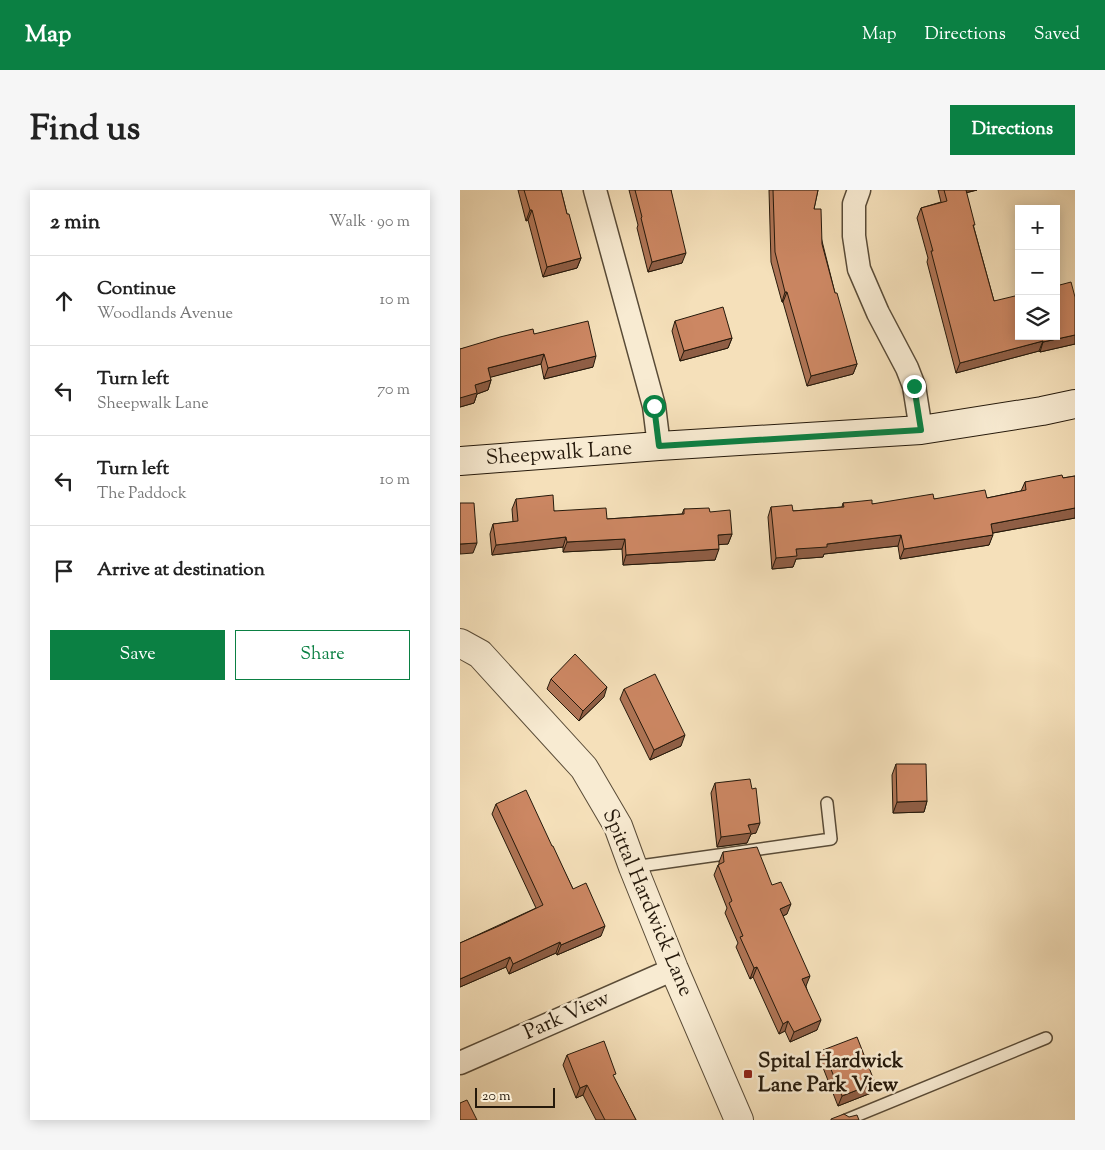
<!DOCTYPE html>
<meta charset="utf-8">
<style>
body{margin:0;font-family:"Sorts Mill Goudy",serif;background:#f6f6f6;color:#222}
.controls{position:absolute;right:15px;top:15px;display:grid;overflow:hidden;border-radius:0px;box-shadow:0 2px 12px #0003}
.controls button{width:45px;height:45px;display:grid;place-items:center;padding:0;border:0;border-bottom:1px solid #e0e0e0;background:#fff;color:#222;font:25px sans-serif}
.scale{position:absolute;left:15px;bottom:12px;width:80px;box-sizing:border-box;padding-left:5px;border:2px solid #25190b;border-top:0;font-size:14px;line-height:18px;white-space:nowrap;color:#25190b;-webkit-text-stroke:4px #f8ebd2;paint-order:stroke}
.stop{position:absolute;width:15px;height:15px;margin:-11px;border:4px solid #0b8043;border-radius:50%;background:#fff}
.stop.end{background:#0b8043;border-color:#fff;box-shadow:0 1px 5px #0008}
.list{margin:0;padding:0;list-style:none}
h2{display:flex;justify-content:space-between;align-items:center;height:65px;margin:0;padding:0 20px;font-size:21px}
h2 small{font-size:16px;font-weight:400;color:#767676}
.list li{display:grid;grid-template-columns:32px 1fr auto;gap:15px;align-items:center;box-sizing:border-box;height:90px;padding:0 20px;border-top:1px solid #e0e0e0}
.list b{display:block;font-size:19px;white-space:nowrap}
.list p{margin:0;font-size:16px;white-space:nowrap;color:#767676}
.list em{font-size:16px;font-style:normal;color:#767676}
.actions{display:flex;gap:10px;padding:15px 20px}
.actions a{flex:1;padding:11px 0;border:1px solid #0b8043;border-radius:0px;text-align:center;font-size:18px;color:#0b8043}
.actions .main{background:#0b8043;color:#fff}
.icon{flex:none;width:28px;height:28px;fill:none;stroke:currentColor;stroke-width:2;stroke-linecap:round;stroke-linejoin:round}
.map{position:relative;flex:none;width:615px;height:930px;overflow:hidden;border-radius:0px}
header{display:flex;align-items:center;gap:30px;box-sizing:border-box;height:70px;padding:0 25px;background:#0b8043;color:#fff}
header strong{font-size:24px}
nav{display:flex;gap:28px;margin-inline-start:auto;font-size:18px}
.intro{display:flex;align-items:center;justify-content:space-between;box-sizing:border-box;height:120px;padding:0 30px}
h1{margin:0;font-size:35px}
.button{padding:12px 22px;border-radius:0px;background:#0b8043;color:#fff;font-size:18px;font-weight:700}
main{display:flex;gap:30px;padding:0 30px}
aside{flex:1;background:#fff;border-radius:0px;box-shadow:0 2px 12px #0003}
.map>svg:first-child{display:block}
</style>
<header>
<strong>Map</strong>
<nav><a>Map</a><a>Directions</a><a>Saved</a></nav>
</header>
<div class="intro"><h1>Find us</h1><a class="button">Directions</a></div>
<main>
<aside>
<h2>2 min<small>Walk · 90 m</small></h2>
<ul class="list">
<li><svg class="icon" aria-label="ahead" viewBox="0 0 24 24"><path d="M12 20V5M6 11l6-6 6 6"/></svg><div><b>Continue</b><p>Woodlands Avenue</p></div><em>10 m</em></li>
<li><svg class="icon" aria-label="left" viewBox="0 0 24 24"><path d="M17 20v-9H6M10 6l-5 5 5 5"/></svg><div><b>Turn left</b><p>Sheepwalk Lane</p></div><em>70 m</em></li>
<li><svg class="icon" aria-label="left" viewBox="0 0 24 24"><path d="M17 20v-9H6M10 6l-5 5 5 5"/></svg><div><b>Turn left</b><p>The Paddock</p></div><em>10 m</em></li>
<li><svg class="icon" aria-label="arrive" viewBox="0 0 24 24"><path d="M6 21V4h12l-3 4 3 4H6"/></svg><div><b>Arrive at destination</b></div></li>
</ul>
<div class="actions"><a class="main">Save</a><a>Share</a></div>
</aside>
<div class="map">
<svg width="615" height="930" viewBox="0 0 615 930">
<rect width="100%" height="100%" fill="#f5e0ba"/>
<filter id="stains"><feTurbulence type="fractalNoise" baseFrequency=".004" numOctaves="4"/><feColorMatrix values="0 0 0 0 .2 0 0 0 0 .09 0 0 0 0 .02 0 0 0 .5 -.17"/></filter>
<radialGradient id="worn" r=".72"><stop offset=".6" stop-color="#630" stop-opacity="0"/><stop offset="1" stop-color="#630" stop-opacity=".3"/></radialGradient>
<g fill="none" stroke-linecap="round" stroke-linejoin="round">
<g stroke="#594b37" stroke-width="14">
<g id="service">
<path d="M173 677 371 649 367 613"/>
<path d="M386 930 586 848"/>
</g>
</g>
<g stroke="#594b37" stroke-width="25">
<g id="minor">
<path d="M135 0 194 216 199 256"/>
<path d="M399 0 394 14V46L399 79 418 123 447 178 454 196 461 240"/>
<path d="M0 873 214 779"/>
</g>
</g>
<g stroke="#594b37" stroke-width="30">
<path id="tertiary" d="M0 453 20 464 124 578 158 636 173 677 214 779 279 930"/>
</g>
<g stroke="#25190b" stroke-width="30">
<path id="secondary" d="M0 271 199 256 461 240 582 221 615 214"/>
</g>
<use href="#service" stroke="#f8ebd2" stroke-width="11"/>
<use href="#minor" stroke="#f8ebd2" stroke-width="22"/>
<use href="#tertiary" stroke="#f8ebd2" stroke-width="28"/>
<use href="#secondary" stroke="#f8ebd2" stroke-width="28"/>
</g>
<g fill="#af7455" stroke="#25190b">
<path d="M58 0H101L107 24 121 68 117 78 83 87 68 30 66 31Z"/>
<path d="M169 0H211L222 73 188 82 177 38 178 35Z"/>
<path d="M309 0H358L354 19 375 103 397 174 393 184 347 196 323 112H322L311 72Z"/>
<path d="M478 0H517L506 3 514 38 534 111 615 107V154L580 162 579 161 496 183 467 72 468 68 457 28 461 18 481 12Z"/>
<path d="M215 131 272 148 268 158 220 171 212 141Z"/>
<path d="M74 144 133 177 84 189 81 174 30 187 31 190 28 200 17 204 14 213 0 217V159Z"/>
<path d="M615 286V328L533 343 529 355 440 369 438 356 364 364 363 367 336 369 333 377 312 379 308 327 311 317 333 321 382 317 383 313 412 314 474 309 527 308 561 301 565 292 603 288Z"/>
<path d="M56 309 94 321 147 329 222 324 224 319 250 322 272 344 268 354H259L255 370 163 375 162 359 103 362V357L32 365 30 344 33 334 53 332 52 319Z"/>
<path d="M91 489 144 507 119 531 87 499Z"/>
<path d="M164 499 221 556 190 570 160 509Z"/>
<path d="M436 574 467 611 464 622 433 623 432 585Z"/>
<path d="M255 593 296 643 291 644 287 653 257 657 251 603Z"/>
<path d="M36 614 92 656 113 699 141 746 97 765 96 763 49 784 46 777 0 797V753L76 718 32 624Z"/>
<path d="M263 662 312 695 327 724 323 726 346 796 357 840 330 852 325 841 319 844 293 787 290 789 276 757 278 753 265 723 267 718 254 685 258 675 259 674V672Z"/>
<path d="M363 860 411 903 378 916 360 870Z"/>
<path d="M107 865 154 888 176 930H136L123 905 116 908 103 875Z"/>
</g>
<g fill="#8f5e45" stroke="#25190b">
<path d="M502 0H517L500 4Z"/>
<path d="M70 20H72L68 30 66 31Z"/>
<path d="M226 63 222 73 188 82 192 72Z"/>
<path d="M121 68 117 78 83 87 87 77Z"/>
<path d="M325 102H327L323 112H322Z"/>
<path d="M615 145V154L580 162 583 152Z"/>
<path d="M272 148 268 158 220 171 224 161Z"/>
<path d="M583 151 579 161 496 183 500 173Z"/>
<path d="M84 164 81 174 24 189 28 178Z"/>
<path d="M136 166 133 177 84 189 88 178Z"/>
<path d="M397 174 393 184 347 196 351 186Z"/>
<path d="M31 190 28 200 17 204 14 213 0 217V208L15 195Z"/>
<path d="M615 318V328L527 344 531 334Z"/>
<path d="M272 344 268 354 254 355 258 345Z"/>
<path d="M441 345 438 356 364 364 363 367 336 369 333 377 312 379 316 368 336 359 367 354Z"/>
<path d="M533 345 529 355 440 369 444 359Z"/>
<path d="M106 347 103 357 32 365 36 355Z"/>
<path d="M165 349 162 359 103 362 107 352Z"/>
<path d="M17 353 13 363 0 364V354Z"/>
<path d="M259 359 255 370 163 375 166 365Z"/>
<path d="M147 497 144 507 119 531 123 521Z"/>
<path d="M225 545 221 556 190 570 194 560Z"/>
<path d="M467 611 464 622 433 623 437 612Z"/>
<path d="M300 633 296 643 291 644 287 653 257 657 261 647 288 635Z"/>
<path d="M331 714 327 724 316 729 320 719Z"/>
<path d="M145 736 141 746 97 765 101 755Z"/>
<path d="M100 752 96 763 49 784 53 774Z"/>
<path d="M50 767 46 777 0 797V789Z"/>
<path d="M297 777 293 787 290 789 294 778Z"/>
<path d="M350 786 346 796 339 799 342 789Z"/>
<path d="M361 830 357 840 330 852 334 842Z"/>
<path d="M328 831 325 841 319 844 323 834Z"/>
<path d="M415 893 411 903 378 916 382 906Z"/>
<path d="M127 895 123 905 116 908 120 898Z"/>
</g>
<g fill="#cc8763" stroke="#25190b">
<path d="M64 0H101L107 24H109L121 68 87 77 72 20H70Z"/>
<path d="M175 0H211L226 63 192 72 181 28 182 27Z"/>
<path d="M313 0H358L354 19H361L362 54 375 103H377L397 174 351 186 327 102H325L315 62Z"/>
<path d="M484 0H506L515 35H513L534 111 559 105V146H596V96L611 92 615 107V145L583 152V151L500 173 471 61H473L461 18 487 11Z"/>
<path d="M263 117 272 148 224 161 215 131Z"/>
<path d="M128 131 136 166 88 178 84 164 28 178 31 190 15 195 17 203 0 208V159L40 147 73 139 74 144Z"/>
<path d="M602 285 603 288 615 286V318L531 334 533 345 444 359 441 345 367 354V357L336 359 337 366 316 368 311 317 332 315 333 321 384 317 383 313 412 310V314L473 304 474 309 525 300 527 308 566 300 565 292Z"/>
<path d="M93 305 94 321 146 318 147 329 224 324V319L249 318 250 322 270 320 272 344 258 345 259 359 166 365 165 349 107 352 106 347 36 355 33 334 58 331 56 309Z"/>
<path d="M0 313H14L17 353 0 354Z"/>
<path d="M115 464 147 497 123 521 91 489Z"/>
<path d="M195 484 225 545 194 560 164 499Z"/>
<path d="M436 574H466L467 611 437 612Z"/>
<path d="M290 589 292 599 296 598 300 633 288 635 291 643 261 647 255 593Z"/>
<path d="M66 600 92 656H93L113 699 126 693 145 736 101 755 100 752 53 774 50 767 0 789V753L39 736 83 715 36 614Z"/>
<path d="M297 657 312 695 321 692 331 714 320 719 350 786 342 789 361 830 334 842 328 831 323 834 297 777 294 778 280 747 283 746 269 713 272 711 258 675 264 672 263 662Z"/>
<path d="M397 847 415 893 382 906 363 860Z"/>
<path d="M144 851 156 884 153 885 176 930H145L127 895 120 898 107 865Z"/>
<path d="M7 910 17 930H0V913Z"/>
<path d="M384 924 389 927 397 925 399 930H371V929Z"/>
</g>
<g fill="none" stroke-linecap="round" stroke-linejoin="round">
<path stroke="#0b8043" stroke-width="6" d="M194 216 199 256 461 240 454 196"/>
</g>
<rect fill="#8f2418" stroke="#f8ebd2" stroke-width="2" x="283" y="879" width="10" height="10" rx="2.5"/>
<g text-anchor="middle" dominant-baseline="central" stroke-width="5" stroke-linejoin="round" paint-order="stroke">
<g font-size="21" fill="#25190b" stroke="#f8ebd2">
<text transform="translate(99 264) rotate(-4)">Sheepwalk Lane</text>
<text transform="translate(187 713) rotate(67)">Spittal Hardwick Lane</text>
<text transform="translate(107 826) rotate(-24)">Park View</text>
</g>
<g font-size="21" font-weight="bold" fill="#25190b" stroke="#f8ebd2" text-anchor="start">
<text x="298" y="872">Spital Hardwick<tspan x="298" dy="24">Lane Park View</tspan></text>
</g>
</g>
<rect width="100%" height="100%" filter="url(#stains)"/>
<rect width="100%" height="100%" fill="url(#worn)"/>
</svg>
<div class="controls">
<button>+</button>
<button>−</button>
<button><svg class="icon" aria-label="layers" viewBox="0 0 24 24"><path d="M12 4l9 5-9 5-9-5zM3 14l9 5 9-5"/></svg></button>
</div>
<div class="scale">20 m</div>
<div class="stop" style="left:194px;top:216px"></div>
<div class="stop end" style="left:454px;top:196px"></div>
</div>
</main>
